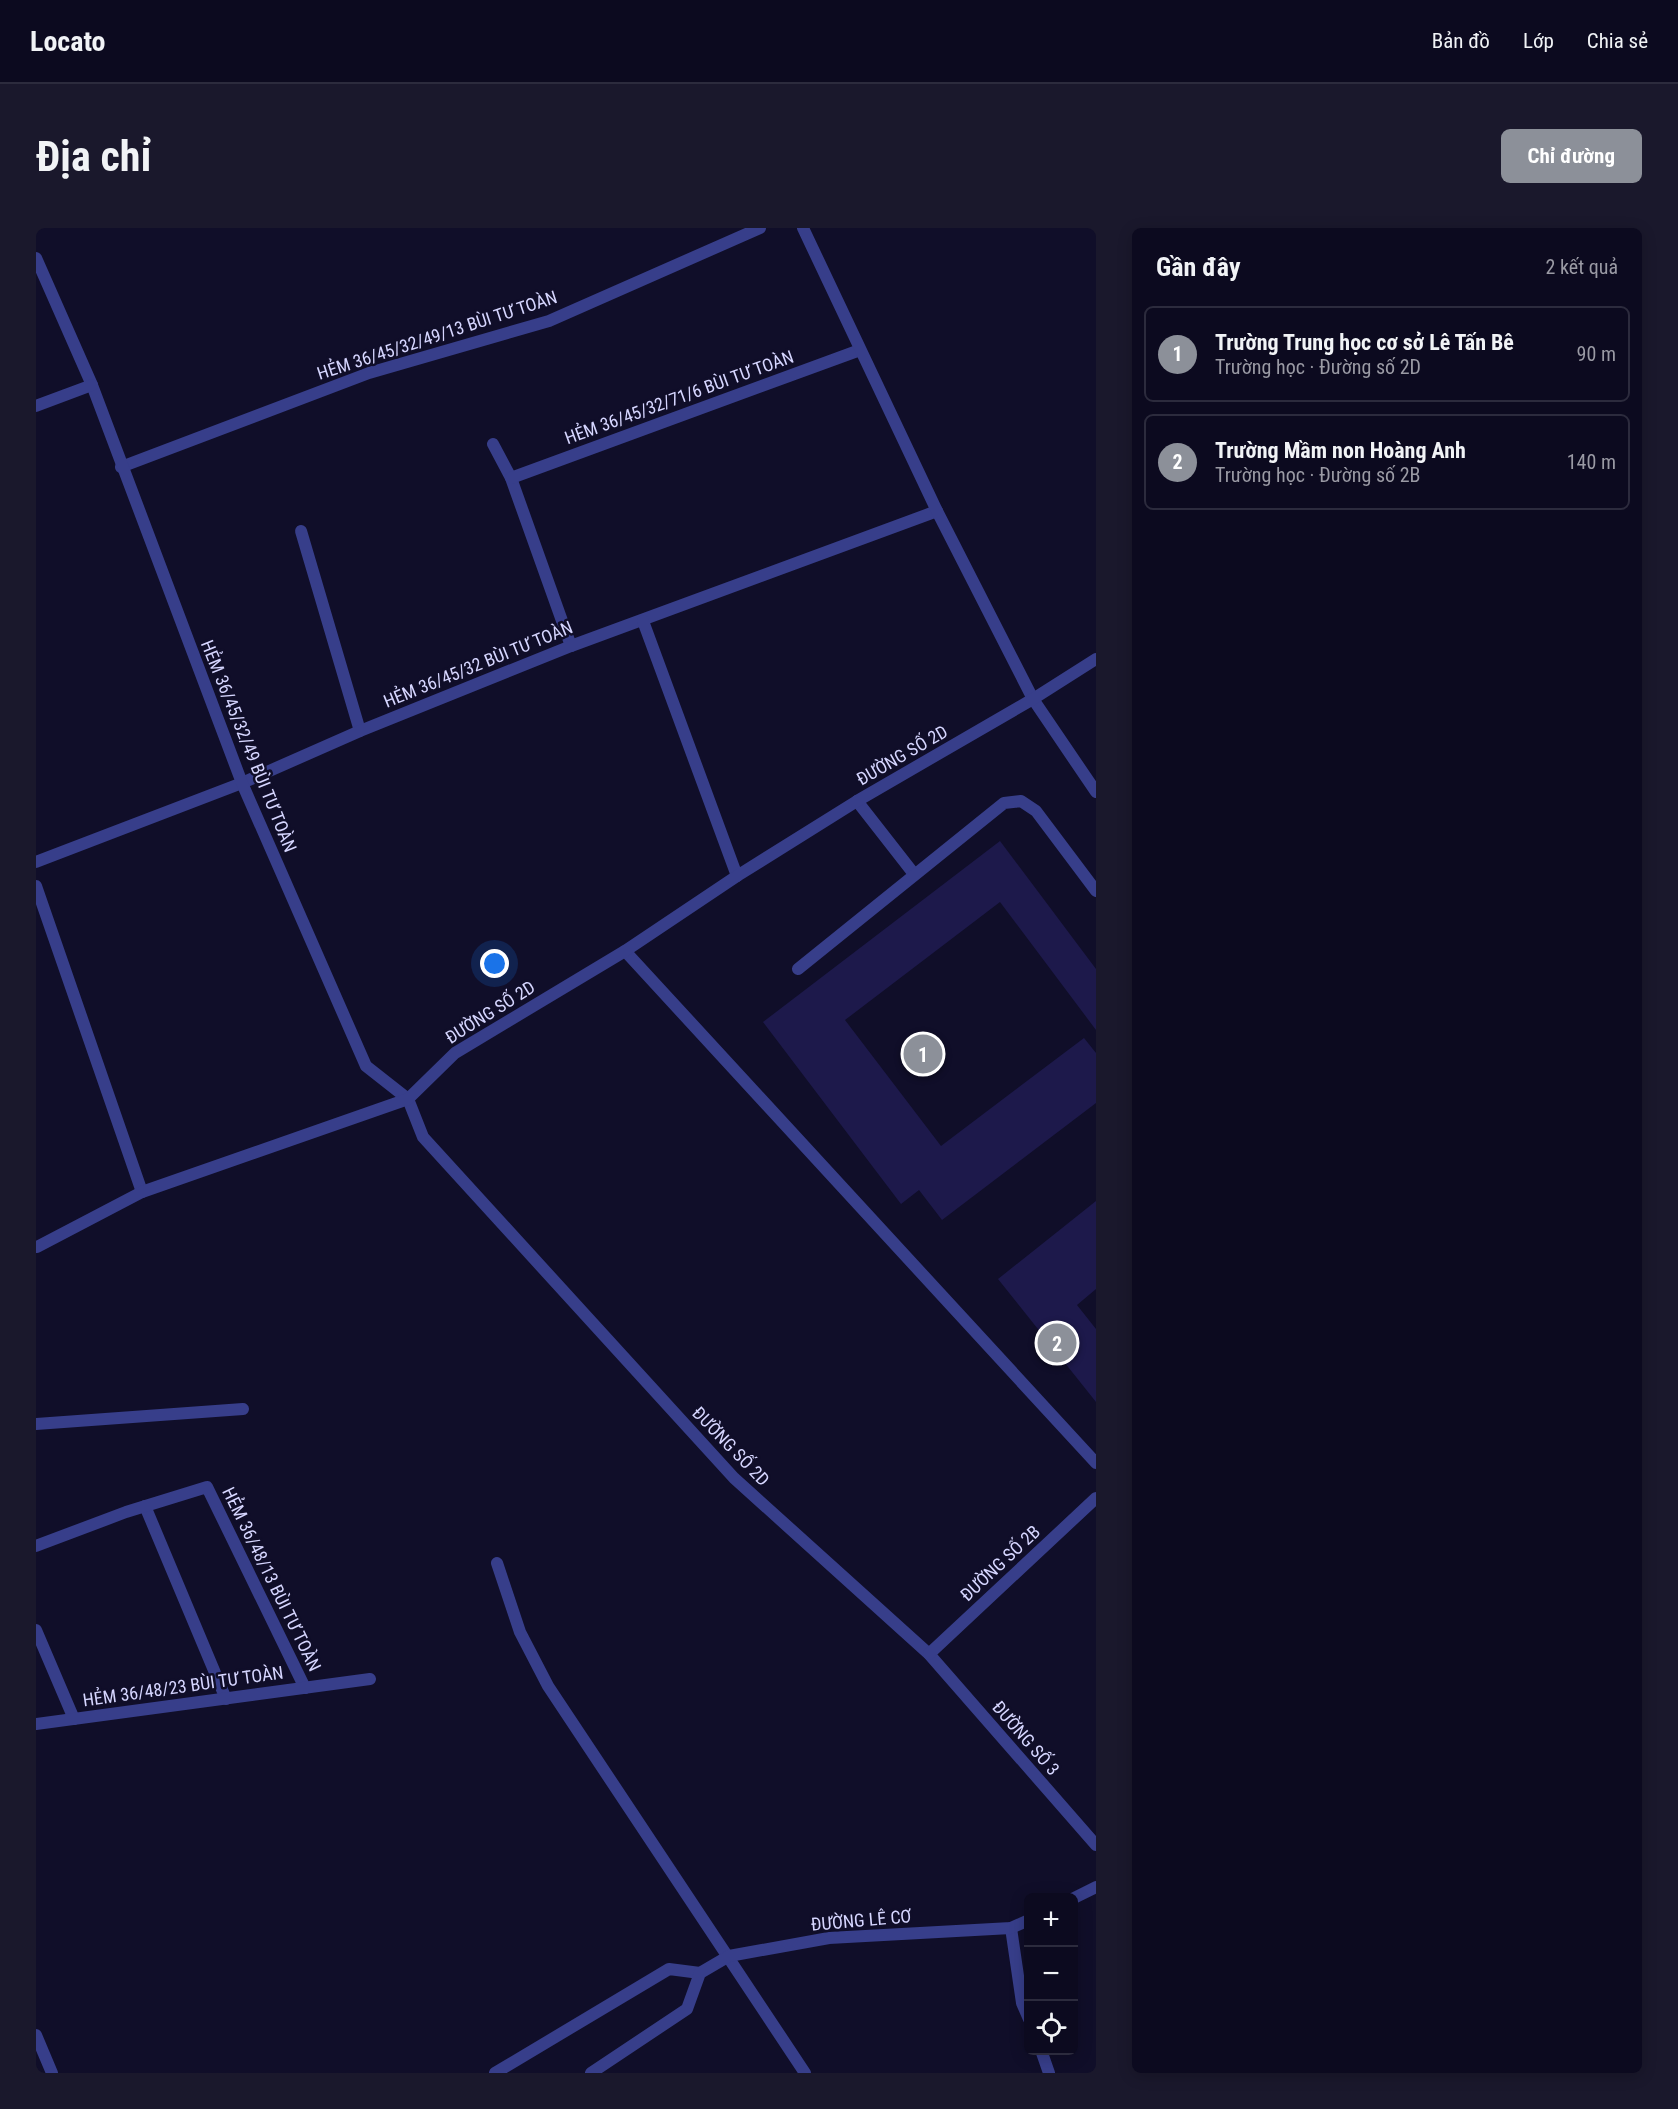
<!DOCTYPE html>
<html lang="vi">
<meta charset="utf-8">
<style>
body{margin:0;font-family:"Roboto Condensed",sans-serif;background:#1a182c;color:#f1f3f6}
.controls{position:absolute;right:18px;bottom:18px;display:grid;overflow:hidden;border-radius:9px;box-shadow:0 3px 15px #0003}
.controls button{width:54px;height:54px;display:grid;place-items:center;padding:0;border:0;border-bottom:2px solid #2c2b3d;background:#0c0a1f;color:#f1f3f6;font:30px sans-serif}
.you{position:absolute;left:459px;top:736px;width:21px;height:21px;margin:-15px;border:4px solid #fff;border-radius:50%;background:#1a73e8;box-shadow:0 0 0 9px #1a73e833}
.badge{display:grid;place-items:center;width:39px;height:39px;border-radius:50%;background:#8c9099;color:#fff;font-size:20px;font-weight:700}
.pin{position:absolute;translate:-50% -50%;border:3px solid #fff;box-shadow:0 2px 6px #0006}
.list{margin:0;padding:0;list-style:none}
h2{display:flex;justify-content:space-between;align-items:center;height:78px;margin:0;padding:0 24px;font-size:26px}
h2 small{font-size:20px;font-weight:400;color:#9a9aa4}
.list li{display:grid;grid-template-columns:39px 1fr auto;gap:18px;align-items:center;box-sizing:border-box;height:96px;margin:0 12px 12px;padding:0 12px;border:2px solid #2c2b3d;border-radius:9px}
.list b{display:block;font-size:22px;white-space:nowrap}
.list p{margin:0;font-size:20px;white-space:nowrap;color:#9a9aa4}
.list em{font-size:20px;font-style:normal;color:#9a9aa4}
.icon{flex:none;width:33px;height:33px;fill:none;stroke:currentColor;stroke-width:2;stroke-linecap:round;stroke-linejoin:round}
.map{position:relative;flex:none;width:1060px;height:1845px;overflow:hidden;border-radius:9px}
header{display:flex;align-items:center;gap:36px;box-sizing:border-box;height:84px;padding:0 30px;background:#0c0a1f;border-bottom:2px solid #2c2b3d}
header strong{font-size:28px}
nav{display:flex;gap:33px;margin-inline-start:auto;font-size:21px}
.intro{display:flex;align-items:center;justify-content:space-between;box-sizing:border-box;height:144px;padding:0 36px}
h1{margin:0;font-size:42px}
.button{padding:15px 27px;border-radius:9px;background:#8c9099;color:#fff;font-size:21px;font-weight:700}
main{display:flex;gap:36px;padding:0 36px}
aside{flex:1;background:#0c0a1f;border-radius:9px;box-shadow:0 3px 15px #0003}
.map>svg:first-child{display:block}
</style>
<header>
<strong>Locato</strong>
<nav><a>Bản đồ</a><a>Lớp</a><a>Chia sẻ</a></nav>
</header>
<div class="intro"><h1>Địa chỉ</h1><a class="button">Chỉ đường</a></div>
<main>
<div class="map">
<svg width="1060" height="1845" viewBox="0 0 1060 1845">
<rect width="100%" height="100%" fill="#100e29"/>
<g fill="#1d194b">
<path d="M964 613 1060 741V802L964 674 809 792 905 918 1048 810 1060 825V875L906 992 883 962 865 976 727 794Z"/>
<path d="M1060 973V1061L1041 1077 1060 1101V1174L962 1051Z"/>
</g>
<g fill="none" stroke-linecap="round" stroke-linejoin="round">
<g stroke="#373e8a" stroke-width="12">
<path d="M457 216 475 250 535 418"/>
<path d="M85 239 333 145 513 93 724 0"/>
<path d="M475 250 824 122"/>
<path d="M265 303 324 503"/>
<path d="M821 573 878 646"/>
<path d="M0 634 206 555 324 503 535 418 901 283"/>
<path d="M0 658 106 964"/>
<path d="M762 741 968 575 985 573 1000 583 1060 663"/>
<path d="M0 1196 207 1181"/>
<path d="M109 1278 190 1471"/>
<path d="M0 1318 90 1284 171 1259 269 1460"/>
<path d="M0 1402 38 1491"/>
<path d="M0 1496 334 1451"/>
<path d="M975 1700 986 1775 993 1791"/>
<path d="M1005 1822 1013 1845"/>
</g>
<g stroke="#373e8a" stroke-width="12">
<path d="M767 0 901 283 997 471 1060 564"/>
<path d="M0 30 56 157 206 555 330 838 372 871 387 909 698 1250 893 1426 1060 1617"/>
<path d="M0 178 56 157"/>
<path d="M607 393 701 648"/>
<path d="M589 723 1060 1235"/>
<path d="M1 1019 106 964 372 871 419 825 589 723 701 648 821 573 997 471 1060 431"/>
<path d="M461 1335 484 1404 512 1458 769 1845"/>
<path d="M893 1426 1060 1270"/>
<path d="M0 1807 16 1845"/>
</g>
<g stroke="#373e8a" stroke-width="12">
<path d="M1038 1670 1060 1659"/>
<path d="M459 1845 633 1741 664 1745"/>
<path d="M555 1845 651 1781 664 1745 693 1728 793 1710 975 1700 993 1692"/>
</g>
</g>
<g text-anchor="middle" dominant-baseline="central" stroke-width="5" stroke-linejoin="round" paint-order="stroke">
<g font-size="18" fill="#d6d6ff" stroke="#100e29">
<text transform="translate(401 107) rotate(-18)">HẺM 36/45/32/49/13 BÙI TƯ TOÀN</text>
<text transform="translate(643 169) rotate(-20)">HẺM 36/45/32/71/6 BÙI TƯ TOÀN</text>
<text transform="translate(442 436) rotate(-22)">HẺM 36/45/32 BÙI TƯ TOÀN</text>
<text transform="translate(213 518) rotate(68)">HẺM 36/45/32/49 BÙI TƯ TOÀN</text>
<text transform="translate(866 527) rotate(-30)">ĐƯỜNG SỐ 2D</text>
<text transform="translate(454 784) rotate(-32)">ĐƯỜNG SỐ 2D</text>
<text transform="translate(695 1218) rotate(46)">ĐƯỜNG SỐ 2D</text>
<text transform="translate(964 1335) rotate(-43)">ĐƯỜNG SỐ 2B</text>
<text transform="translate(236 1351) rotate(64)">HẺM 36/48/13 BÙI TƯ TOÀN</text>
<text transform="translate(147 1458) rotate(-8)">HẺM 36/48/23 BÙI TƯ TOÀN</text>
<text transform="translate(990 1510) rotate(49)">ĐƯỜNG SỐ 3</text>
<text transform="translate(825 1692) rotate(-5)">ĐƯỜNG LÊ CƠ</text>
</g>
</g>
</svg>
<div class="controls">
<button>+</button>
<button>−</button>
<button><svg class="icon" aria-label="locate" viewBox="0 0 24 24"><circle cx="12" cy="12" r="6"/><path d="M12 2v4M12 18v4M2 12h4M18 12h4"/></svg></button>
</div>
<div class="you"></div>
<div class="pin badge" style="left:887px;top:826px">1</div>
<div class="pin badge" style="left:1021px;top:1115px">2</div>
</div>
<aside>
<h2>Gần đây<small>2 kết quả</small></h2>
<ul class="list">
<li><span class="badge">1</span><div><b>Trường Trung học cơ sở Lê Tấn Bê</b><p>Trường học · Đường số 2D</p></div><em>90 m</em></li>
<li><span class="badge">2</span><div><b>Trường Mầm non Hoàng Anh</b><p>Trường học · Đường số 2B</p></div><em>140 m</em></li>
</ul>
</aside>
</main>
